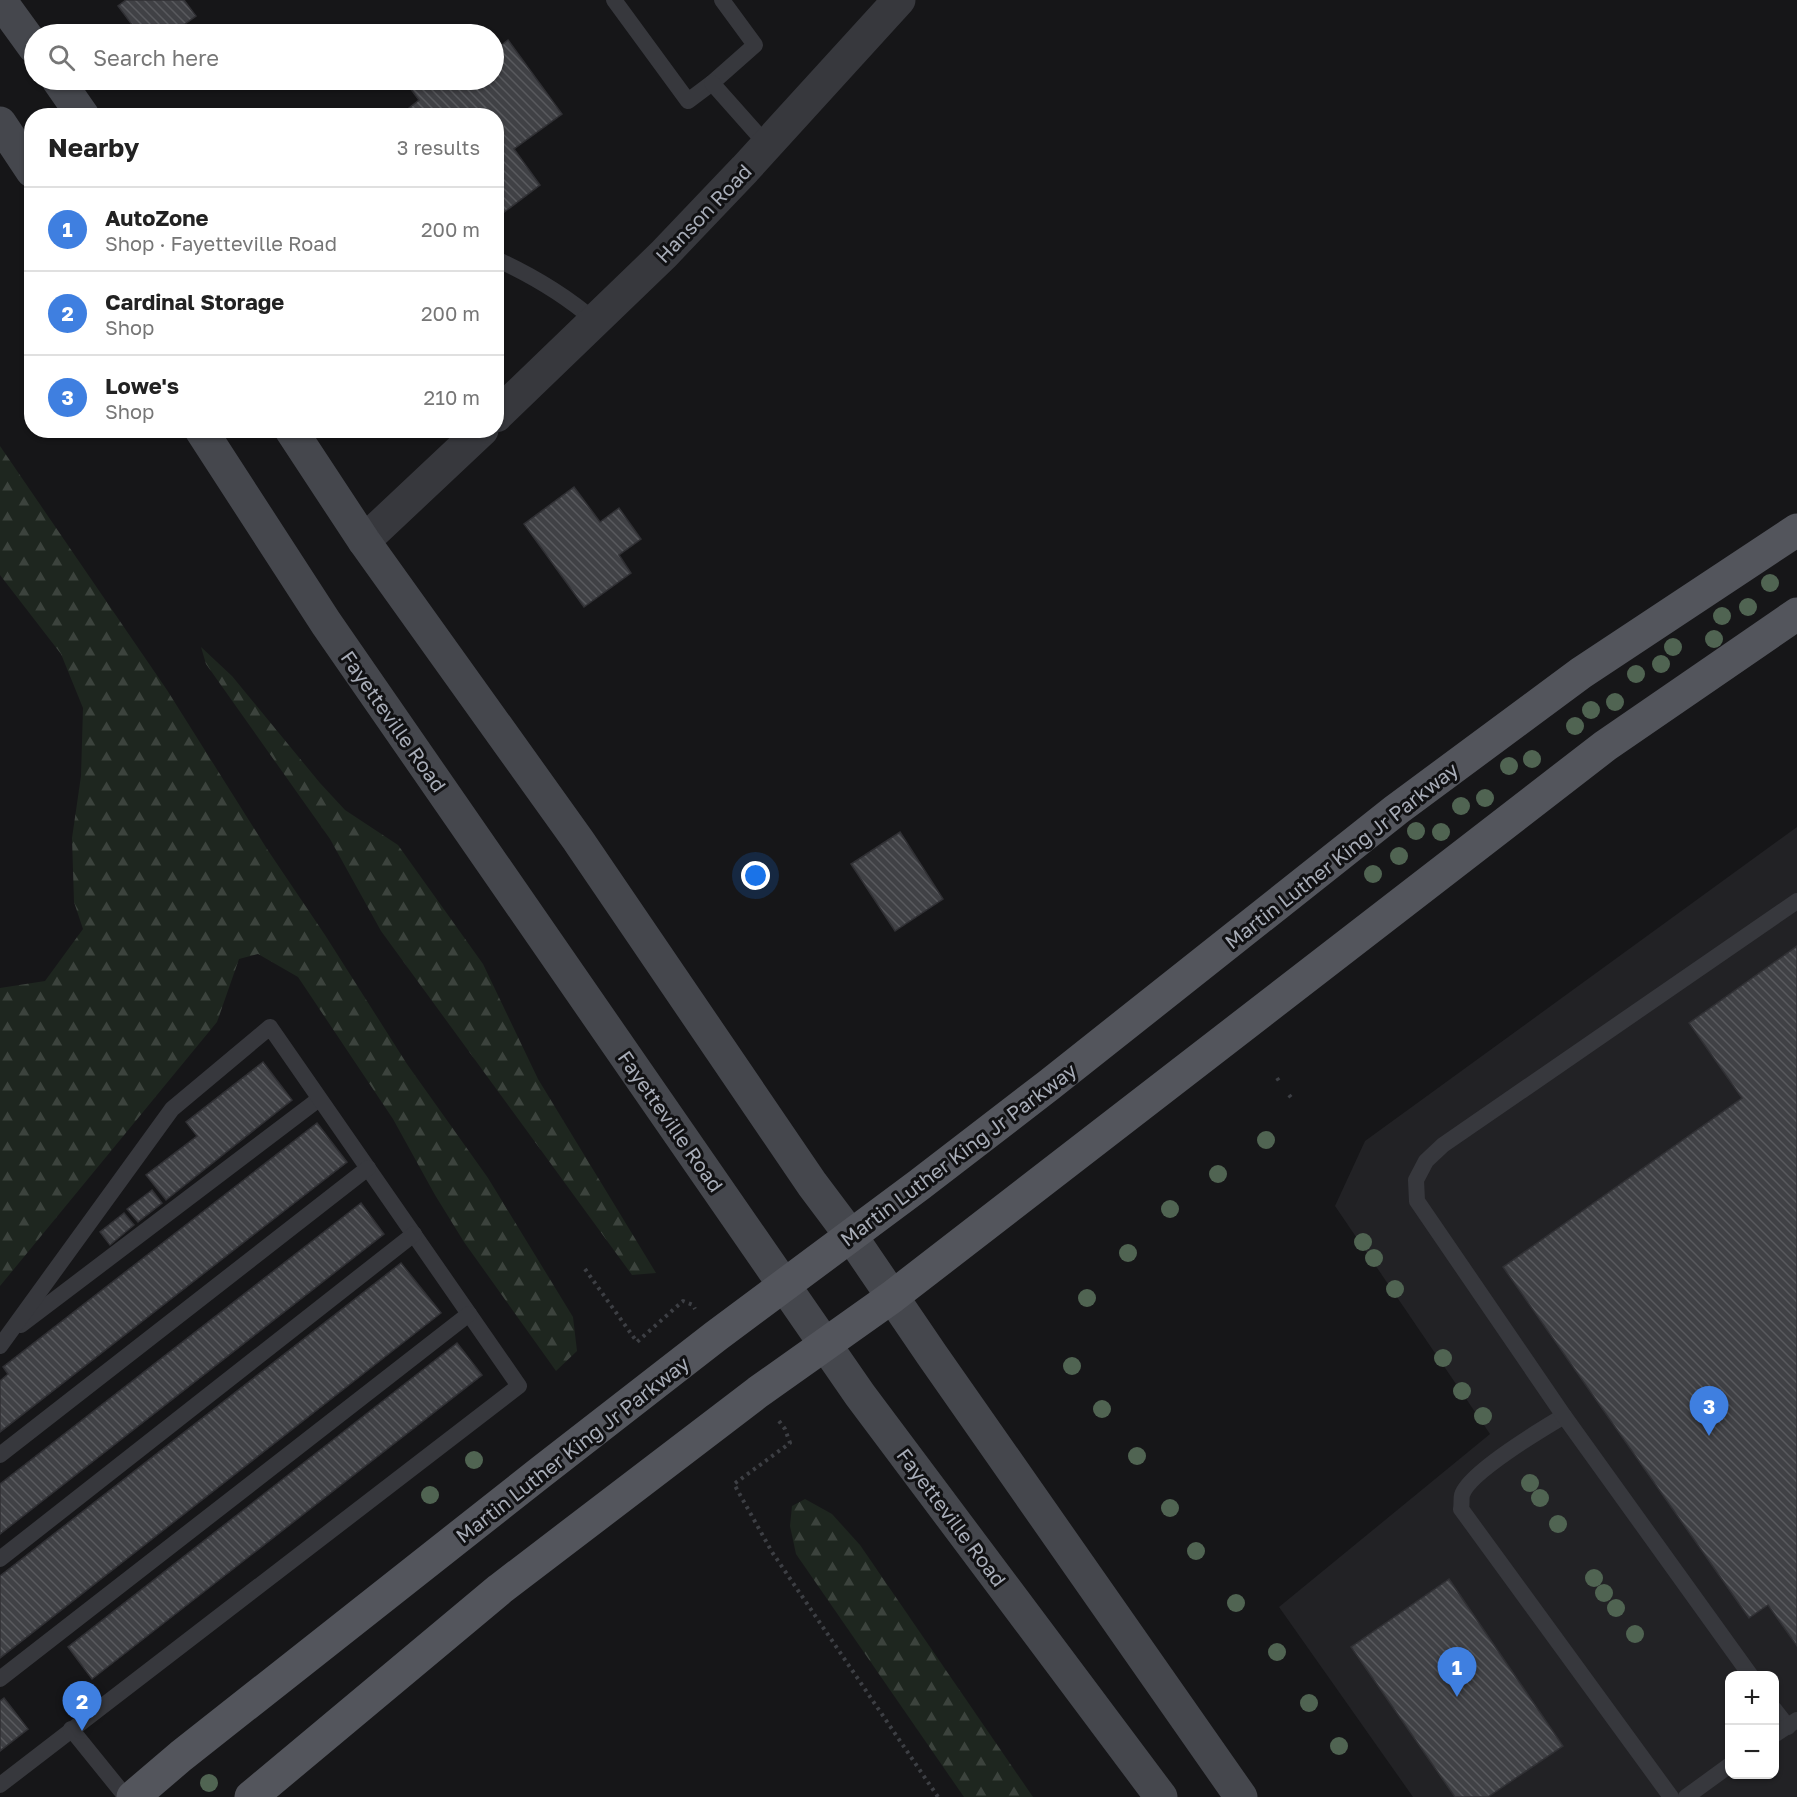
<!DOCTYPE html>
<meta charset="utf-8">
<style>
body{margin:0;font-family:"Golos Text",sans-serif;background:#f6f6f6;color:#222}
.controls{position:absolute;right:18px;bottom:18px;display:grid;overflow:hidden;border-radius:12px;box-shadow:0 2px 4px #0004}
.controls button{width:54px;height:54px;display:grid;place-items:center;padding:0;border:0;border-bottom:2px solid #e0e0e0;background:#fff;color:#222;font:30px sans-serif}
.you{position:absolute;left:756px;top:876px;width:21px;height:21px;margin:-15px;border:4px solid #fff;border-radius:50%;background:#1a73e8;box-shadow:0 0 0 9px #1a73e833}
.badge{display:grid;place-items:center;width:39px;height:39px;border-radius:50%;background:#db2777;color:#fff;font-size:20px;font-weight:700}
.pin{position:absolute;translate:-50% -50px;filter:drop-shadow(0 2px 3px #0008)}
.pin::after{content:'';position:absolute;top:32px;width:21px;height:18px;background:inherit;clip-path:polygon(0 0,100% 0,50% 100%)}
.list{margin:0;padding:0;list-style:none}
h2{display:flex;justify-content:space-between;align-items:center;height:78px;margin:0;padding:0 24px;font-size:26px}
h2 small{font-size:20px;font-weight:400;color:#767676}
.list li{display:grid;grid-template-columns:39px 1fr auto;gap:18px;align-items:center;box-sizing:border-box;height:84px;padding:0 24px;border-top:2px solid #e0e0e0}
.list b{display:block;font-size:22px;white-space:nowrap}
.list p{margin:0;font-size:20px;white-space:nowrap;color:#767676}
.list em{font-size:20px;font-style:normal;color:#767676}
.icon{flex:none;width:33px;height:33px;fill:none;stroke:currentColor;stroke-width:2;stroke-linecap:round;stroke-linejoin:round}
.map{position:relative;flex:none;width:1797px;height:1797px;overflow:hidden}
.search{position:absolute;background:#fff;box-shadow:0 2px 4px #0004;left:24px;top:24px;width:480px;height:66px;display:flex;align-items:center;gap:15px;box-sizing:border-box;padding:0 21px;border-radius:33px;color:#767676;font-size:22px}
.panel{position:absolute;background:#fff;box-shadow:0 2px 4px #0004;left:24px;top:108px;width:480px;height:330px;border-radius:24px}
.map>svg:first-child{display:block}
</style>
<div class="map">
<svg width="1797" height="1797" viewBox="0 0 1797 1797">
<defs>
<pattern id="forest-firs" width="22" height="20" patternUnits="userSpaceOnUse" patternTransform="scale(1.5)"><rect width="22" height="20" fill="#1e261f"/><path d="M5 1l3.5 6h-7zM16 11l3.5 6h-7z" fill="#3c433d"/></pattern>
<pattern id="building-back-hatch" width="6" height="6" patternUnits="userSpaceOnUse" patternTransform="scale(1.5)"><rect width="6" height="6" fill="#404145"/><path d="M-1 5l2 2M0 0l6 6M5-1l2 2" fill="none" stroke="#595a5e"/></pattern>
</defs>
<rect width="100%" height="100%" fill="#161618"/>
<path fill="#222225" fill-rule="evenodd" d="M1797 827V1797H1413L1279 1607 1490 1434 1335 1206 1365 1141ZM1730 1676H1774V1774H1730Z"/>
<g fill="url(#forest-firs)">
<path d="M0 446 167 690 267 849 325 935 407 1064 488 1178 573 1317 577 1351 556 1371 464 1242 435 1195 393 1119 298 977 258 954 239 959 217 1022 0 1286V988L45 981 83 929 74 902 72 838 81 776 83 708 61 654 0 575Z"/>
<path d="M201 647 232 676 320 783 345 810 398 845 483 964 538 1079 656 1273 632 1275 381 931 330 839 206 664Z"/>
<path d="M805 1499 832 1514 860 1545 1033 1797H964L796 1554 790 1526 792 1506Z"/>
</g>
<g fill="url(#building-back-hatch)" stroke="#303034" stroke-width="1.5">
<path d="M126 0H184L196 16 171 34H139L118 6Z"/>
<path d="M508 40 562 114 514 149 540 185 499 216 496 213V116H399L419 100 404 80H494V51Z"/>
<path d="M574 487 600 522 619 508 641 539 619 555 631 573 584 607 524 524Z"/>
<path d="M900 832 943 899 895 931 851 864Z"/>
<path d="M1797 946V1646L1768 1605 1749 1618 1503 1267 1742 1098 1689 1023Z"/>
<path d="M263 1062 292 1100 166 1200 146 1175 197 1136 186 1122Z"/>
<path d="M317 1123 347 1162 0 1432V1381L8 1374 3 1367Z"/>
<path d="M152 1190 162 1203 138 1222 127 1209Z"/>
<path d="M361 1203 384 1234 0 1534V1484Z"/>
<path d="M124 1213 134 1225 110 1245 100 1232Z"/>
<path d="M401 1263 441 1313 0 1658V1576Z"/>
<path d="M457 1343 482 1375 92 1679 68 1647Z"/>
<path d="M1449 1579 1563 1746 1488 1797H1455L1351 1647Z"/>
<path d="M4 1698 28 1729 0 1751V1701Z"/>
</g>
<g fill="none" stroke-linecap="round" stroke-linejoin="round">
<g stroke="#3d3f44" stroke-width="4" stroke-dasharray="3 4.5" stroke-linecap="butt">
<path d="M1277 1078 1281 1084"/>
<path d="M1289 1095 1293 1100"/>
<path d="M585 1269 637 1342 683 1301 693 1305 695 1309"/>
<path d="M779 1421 785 1429 790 1443 734 1484 772 1552 938 1797"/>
</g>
<g stroke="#37383d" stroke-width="16">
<path d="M614 0 688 101 712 83 755 45 722 0"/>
<path d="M712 83 767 145"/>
<path d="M496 259C533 276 565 295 595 321"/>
<path d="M21 1325 319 1099"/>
<path d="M0 1346 172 1109 270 1027 519 1386 0 1785"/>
<path d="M1564 1416C1542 1429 1468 1473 1462 1495 1461 1499 1462 1505 1461 1509L1671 1797"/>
<path d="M0 1455 368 1168"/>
<path d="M0 1559 414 1234"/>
<path d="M1751 1676 1564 1416 1417 1201 1416 1180 1426 1161 1443 1145 1797 901"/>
<path d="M0 1679 469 1314"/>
<path d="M1774 1709 1788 1727"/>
<path d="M71 1729 126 1797"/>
<path d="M1774 1735 1797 1720"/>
<path d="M1686 1797 1730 1765"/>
</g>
<g stroke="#37383d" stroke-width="33">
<path d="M496 416 664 254 745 169 899 0"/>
<path d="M364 541 482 430"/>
</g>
<g stroke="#45474d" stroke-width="33">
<path d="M0 0 34 47"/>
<path d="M58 80 83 116"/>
<path d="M0 123 32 171"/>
<path d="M201 430 326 623 860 1395 1161 1797"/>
<path d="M291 430 364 541 578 840 812 1184 851 1236 932 1355 1241 1797"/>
</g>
<g stroke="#53555c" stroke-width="33">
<path d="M133 1797 181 1756 541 1472 716 1336 919 1185 1049 1085 1396 810 1581 673 1797 530"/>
<path d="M251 1797 500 1589 758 1392 892 1297 1605 746 1797 614"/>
</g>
</g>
<g fill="#506452">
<circle cx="1770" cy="583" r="9"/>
<circle cx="1748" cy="607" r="9"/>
<circle cx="1722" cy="616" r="9"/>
<circle cx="1714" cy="639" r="9"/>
<circle cx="1673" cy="647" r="9"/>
<circle cx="1661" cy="664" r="9"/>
<circle cx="1636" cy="674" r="9"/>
<circle cx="1615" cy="702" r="9"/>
<circle cx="1591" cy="710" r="9"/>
<circle cx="1575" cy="726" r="9"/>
<circle cx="1532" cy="759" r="9"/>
<circle cx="1509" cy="766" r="9"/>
<circle cx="1485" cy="798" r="9"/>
<circle cx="1461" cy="806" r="9"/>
<circle cx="1416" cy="831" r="9"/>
<circle cx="1441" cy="832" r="9"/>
<circle cx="1399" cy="856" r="9"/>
<circle cx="1373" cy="874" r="9"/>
<circle cx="1266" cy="1140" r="9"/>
<circle cx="1218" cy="1174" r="9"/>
<circle cx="1170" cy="1209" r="9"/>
<circle cx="1363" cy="1242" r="9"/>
<circle cx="1128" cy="1253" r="9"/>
<circle cx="1374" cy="1258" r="9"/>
<circle cx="1395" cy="1289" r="9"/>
<circle cx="1087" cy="1298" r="9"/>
<circle cx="1443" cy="1358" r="9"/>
<circle cx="1072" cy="1366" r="9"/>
<circle cx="1462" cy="1391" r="9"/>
<circle cx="1102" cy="1409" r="9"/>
<circle cx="1483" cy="1416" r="9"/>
<circle cx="1137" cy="1456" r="9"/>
<circle cx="474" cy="1460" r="9"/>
<circle cx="1530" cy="1483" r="9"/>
<circle cx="430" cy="1495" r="9"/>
<circle cx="1540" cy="1498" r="9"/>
<circle cx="1170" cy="1508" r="9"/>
<circle cx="1558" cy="1524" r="9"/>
<circle cx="1196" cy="1551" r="9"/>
<circle cx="1594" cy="1578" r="9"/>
<circle cx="1604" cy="1593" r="9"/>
<circle cx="1236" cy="1603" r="9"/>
<circle cx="1616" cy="1608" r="9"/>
<circle cx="1635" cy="1634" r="9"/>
<circle cx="1277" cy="1652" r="9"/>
<circle cx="1309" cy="1703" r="9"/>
<circle cx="1339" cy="1746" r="9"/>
<circle cx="209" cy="1783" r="9"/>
</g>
<g text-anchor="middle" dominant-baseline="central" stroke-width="6" stroke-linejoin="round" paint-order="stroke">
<g font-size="20" fill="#a8adb8" stroke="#111113">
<text transform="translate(703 213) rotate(-46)">Hanson Road</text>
<text transform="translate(394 721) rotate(55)">Fayetteville Road</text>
<text transform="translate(1341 855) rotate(-38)">Martin Luther King Jr Parkway</text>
<text transform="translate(671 1121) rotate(55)">Fayetteville Road</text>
<text transform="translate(958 1154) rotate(-37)">Martin Luther King Jr Parkway</text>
<text transform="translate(572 1449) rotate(-38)">Martin Luther King Jr Parkway</text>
<text transform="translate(952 1517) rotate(53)">Fayetteville Road</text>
</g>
</g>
</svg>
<div class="controls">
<button>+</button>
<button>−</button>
</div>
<div class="you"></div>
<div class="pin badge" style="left:1457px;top:1697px;background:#3f7fe0">1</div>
<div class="pin badge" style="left:82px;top:1731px;background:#3f7fe0">2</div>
<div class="pin badge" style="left:1709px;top:1436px;background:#3f7fe0">3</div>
<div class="search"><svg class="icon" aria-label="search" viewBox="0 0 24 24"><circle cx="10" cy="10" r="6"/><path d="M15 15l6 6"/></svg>Search here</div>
<section class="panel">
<h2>Nearby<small>3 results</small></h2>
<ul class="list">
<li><span class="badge" style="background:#3f7fe0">1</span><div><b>AutoZone</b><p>Shop · Fayetteville Road</p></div><em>200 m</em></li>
<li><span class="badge" style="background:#3f7fe0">2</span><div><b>Cardinal Storage</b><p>Shop</p></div><em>200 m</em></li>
<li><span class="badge" style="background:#3f7fe0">3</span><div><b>Lowe's</b><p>Shop</p></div><em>210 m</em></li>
</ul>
</section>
</div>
